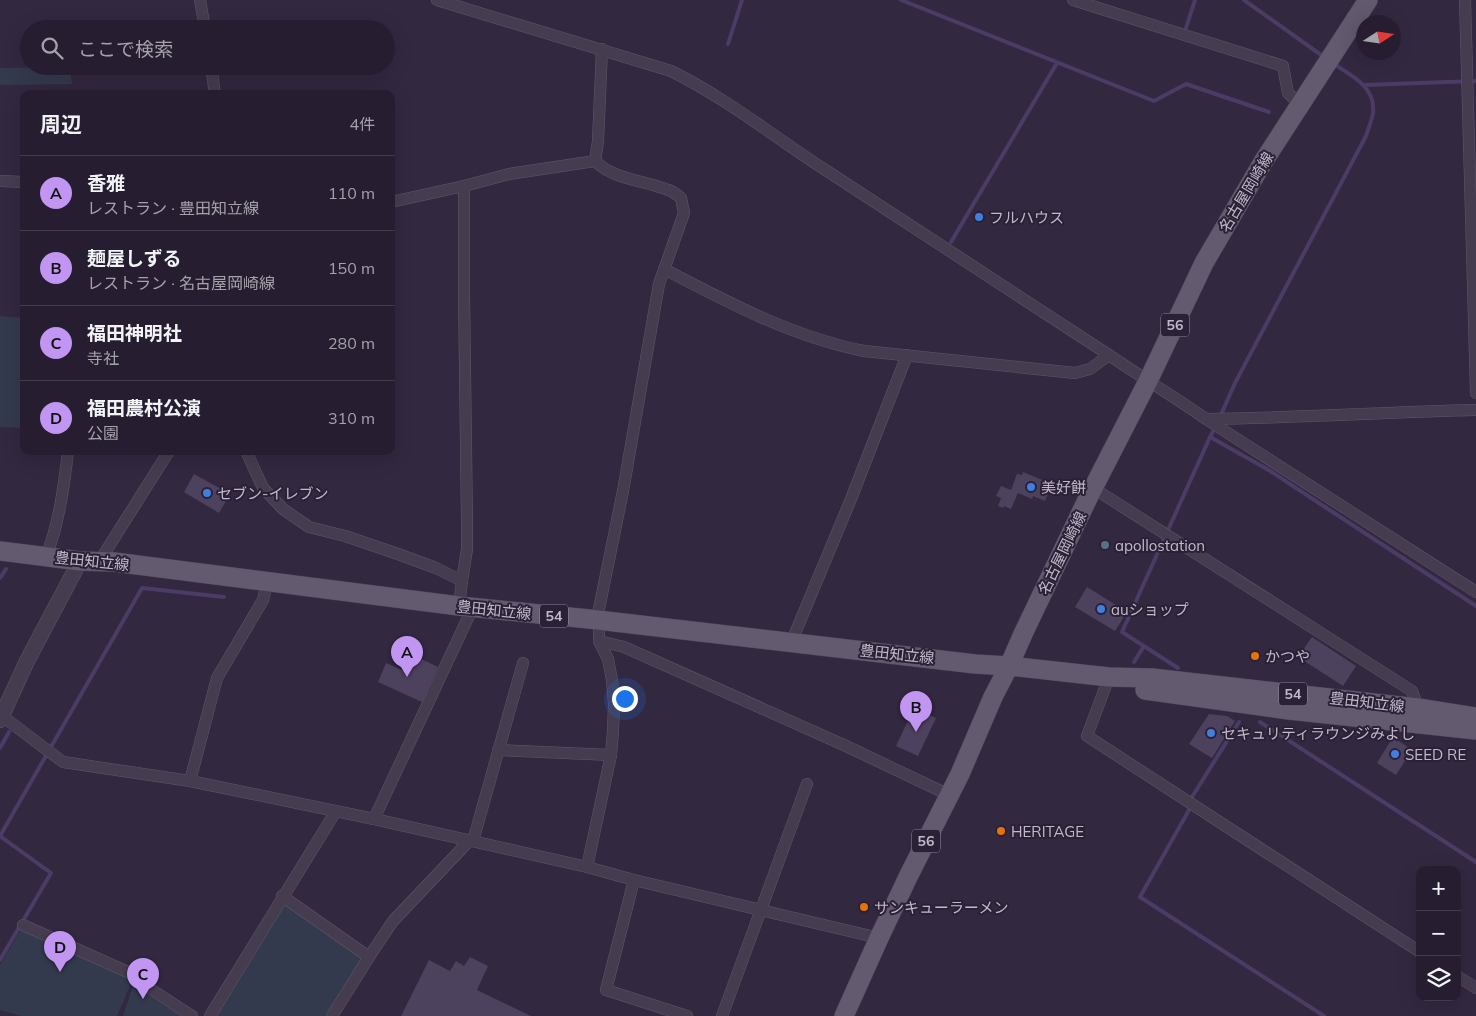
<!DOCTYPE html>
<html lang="ja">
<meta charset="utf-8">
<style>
body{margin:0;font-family:Mulish,"Noto Sans JP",sans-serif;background:#2e2738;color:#f1f3f6}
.controls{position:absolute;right:15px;bottom:15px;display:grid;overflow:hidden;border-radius:10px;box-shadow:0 5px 20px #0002}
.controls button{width:45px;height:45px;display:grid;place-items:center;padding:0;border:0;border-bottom:1px solid #423c4c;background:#261e30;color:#f1f3f6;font:25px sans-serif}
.compass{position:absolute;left:1356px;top:15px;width:45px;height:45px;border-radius:50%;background:#261e30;box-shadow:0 5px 20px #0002;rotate:78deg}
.you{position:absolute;left:624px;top:698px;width:18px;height:18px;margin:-12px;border:4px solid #fff;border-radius:50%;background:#1a73e8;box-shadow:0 0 0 8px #1a73e833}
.badge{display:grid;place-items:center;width:32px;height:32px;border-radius:50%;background:#c096f2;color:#111;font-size:16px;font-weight:700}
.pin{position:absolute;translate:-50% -41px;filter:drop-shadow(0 1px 2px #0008)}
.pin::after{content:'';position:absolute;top:26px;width:18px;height:15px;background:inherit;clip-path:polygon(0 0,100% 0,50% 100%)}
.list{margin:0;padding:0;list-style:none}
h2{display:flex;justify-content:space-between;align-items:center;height:65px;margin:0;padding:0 20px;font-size:21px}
h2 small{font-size:16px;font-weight:400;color:#a4a2ab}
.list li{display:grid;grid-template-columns:32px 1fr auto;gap:15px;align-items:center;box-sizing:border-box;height:75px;padding:0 20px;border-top:1px solid #423c4c}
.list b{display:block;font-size:19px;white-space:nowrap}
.list p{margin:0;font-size:16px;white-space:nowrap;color:#a4a2ab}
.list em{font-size:16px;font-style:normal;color:#a4a2ab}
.icon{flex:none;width:28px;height:28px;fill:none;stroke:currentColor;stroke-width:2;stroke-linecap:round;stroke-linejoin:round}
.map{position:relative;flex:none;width:1476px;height:1016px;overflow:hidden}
.search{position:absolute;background:#261e30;box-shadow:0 5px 20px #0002;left:20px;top:20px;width:375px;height:55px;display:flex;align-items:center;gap:12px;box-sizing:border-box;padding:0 18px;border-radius:28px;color:#a4a2ab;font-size:19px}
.panel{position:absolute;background:#261e30;box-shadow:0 5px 20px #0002;left:20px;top:90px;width:375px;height:365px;border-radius:10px}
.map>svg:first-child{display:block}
</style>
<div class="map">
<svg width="1476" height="1016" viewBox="0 0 1476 1016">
<rect width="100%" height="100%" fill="#322840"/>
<g fill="#343a4d">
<path d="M70 67 72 84 0 85V68Z"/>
<path d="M0 316 24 318V428L0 427Z"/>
<path d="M283 900 366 957 325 1016H214Z"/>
<path d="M22 928 133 979 117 1016H21L0 1010V965Z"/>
<path d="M133 986 181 1016H123Z"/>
</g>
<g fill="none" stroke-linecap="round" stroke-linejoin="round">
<g stroke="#4c3b64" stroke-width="4">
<path d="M901 0 1154 101 1186 84 1269 112"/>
<path d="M1244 0 1324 57"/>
<path d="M1186 28 1195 0"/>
<path d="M728 44 742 0"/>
<path d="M1365 85 1476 81"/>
<path d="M951 242 1057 63"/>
<path d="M1220 417 1235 383 1366 136C1368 129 1372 120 1373 113 1376 87 1352 76 1334 64"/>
<path d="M1215 428 1210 437 1267 469 1476 606"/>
<path d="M0 578 6 569"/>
<path d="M1134 662 1144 646"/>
<path d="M1178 668 1122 632 1210 437"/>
<path d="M1260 722 1476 862"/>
<path d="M0 748 9 732"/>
<path d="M1192 797 1239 722"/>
<path d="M1189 810 1140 897 1324 1016"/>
<path d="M0 960 51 873 0 836 142 588 224 597"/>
</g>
</g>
<g fill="#4d425e">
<path d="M1023 472 1052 484 1045 501 1033 496 1032 499 1018 493 1011 509 1004 506 1003 508 998 506 1001 498 996 496 1001 486 1011 490 1017 474 1022 475Z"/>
<path d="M194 474 230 494 219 513 184 492Z"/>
<path d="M1087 587 1127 612 1115 631 1075 607Z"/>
<path d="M1312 637 1356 666 1343 686 1298 657Z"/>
<path d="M413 655 438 667 422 702 378 682 386 663 406 672Z"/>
<path d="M914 708 936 718 918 756 896 746Z"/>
<path d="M1209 714 1227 716 1235 721 1212 758 1189 744Z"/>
<path d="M1393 737 1412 750 1396 775 1377 763Z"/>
<path d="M470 957 488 966 477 990 531 1016H401L429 960 450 971 456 961 464 966Z"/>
</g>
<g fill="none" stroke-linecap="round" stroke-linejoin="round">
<g stroke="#60576a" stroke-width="12">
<g id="minor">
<path d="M200 0 205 29"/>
<path d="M437 0 671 71C726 98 773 136 824 169 919 231 1014 293 1109 355 1141 377 1175 397 1206 419L1476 592"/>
<path d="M1073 0 1283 66 1288 93 1301 105"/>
<path d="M1465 0 1476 393"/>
<path d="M211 66 215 94"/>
<path d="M595 161 598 141 602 49"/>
<path d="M0 181 24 182"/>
<path d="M391 202 464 186 509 174 595 161"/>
<path d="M664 269C727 302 793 337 864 351L1075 373 1090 369 1109 355"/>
<path d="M1206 419C1296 418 1386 412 1476 410"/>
<path d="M246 451 263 488 283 509 309 527 345 536 398 554 436 568 462 581 459 606"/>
<path d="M1093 488 1412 691 1418 708"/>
<path d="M46 557C59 523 64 487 68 451"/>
<path d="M99 562 169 451"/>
<path d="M462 581 467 549V524L464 292V186"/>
<path d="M599 641 624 647 846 746 949 795"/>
<path d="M791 643 851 499 907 355"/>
<path d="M1109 677 1087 736 1420 952"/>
<path d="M2 716 63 762 190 781 374 819 587 867 634 880 879 938"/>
<path d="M498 750 611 755"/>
<path d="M190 781 217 678 263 600 267 582"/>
<path d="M374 819 473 607"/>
<path d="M473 841 523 663"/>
<path d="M587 867 611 755 613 731 614 704 612 680 608 659 599 641V609L623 491 659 284 684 213 681 198C677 195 673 191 668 190 644 180 614 180 595 161"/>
<path d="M634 880 606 990 687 1016"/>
<path d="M282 896 369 957"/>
<path d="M23 925 130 973 155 992 192 1016"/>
<path d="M1457 976 1476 988"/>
<path d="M210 1016 336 811"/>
<path d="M332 1016 369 957 393 921 470 840"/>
<path d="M722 1016 807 784"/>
</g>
</g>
<g stroke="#60576a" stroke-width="16">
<path id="tertiary" d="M0 720 27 661 80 561"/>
</g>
<g stroke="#4b4356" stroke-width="20">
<g id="primary">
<path d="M0 551 80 561 114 562 459 606 589 619 975 664 1009 666 1109 677 1152 678 1418 708 1476 717"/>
<path d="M1145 690 1289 710 1476 730"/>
<path d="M844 1016 879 938 909 875 960 774 993 697 1009 666 1023 634 1088 498 1148 381 1204 263 1263 162 1368 0"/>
</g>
</g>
<use href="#minor" stroke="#453c50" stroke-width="11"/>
<use href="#tertiary" stroke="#453c50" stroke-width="15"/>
<use href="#primary" stroke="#635a70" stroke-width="19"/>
</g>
<g fill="#3f7fe0" stroke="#2a2136" stroke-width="2">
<circle cx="979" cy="217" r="5"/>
<circle cx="1031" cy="487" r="5"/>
<circle cx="207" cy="493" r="5"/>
<circle cx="1101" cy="609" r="5"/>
<circle cx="1211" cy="733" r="5"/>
<circle cx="1395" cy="754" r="5"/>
</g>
<circle fill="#5c6f8a" stroke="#2a2136" stroke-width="2" cx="1105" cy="545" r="5"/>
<g fill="#e8710a" stroke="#2a2136" stroke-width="2">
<circle cx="1255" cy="656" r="5"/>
<circle cx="1001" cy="831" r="5"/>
<circle cx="864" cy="907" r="5"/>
</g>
<g text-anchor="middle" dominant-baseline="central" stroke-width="4" stroke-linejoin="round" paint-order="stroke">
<g fill="#2a2136" stroke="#948b9e" stroke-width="1">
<rect x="1161" y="313.5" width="28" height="23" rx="4"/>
<rect x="540" y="604.5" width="28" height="23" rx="4"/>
<rect x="1279" y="682.5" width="28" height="23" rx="4"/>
<rect x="912" y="829.5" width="28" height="23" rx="4"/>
</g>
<g font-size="14" font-weight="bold" fill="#c1b9ca">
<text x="1175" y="325">56</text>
<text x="554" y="616">54</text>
<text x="1293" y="694">54</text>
<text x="926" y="841">56</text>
</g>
<g font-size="15" fill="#c1b9ca" stroke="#2a2136">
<text transform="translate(1246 192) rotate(-59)">名古屋岡崎線</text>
<text transform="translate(1062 553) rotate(-64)">名古屋岡崎線</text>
<text transform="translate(92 561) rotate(6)">豊田知立線</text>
<text transform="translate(494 610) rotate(6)">豊田知立線</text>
<text transform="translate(897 654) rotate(6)">豊田知立線</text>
<text transform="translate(1367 702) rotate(7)">豊田知立線</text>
</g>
<g font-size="15" fill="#c1b9ca" stroke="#2a2136" text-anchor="start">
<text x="989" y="217">フルハウス</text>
<text x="1041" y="487">美好餅</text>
<text x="217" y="493">セブン-イレブン</text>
<text x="1115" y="545">apollostation</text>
<text x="1111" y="609">auショップ</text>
<text x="1265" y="656">かつや</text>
<text x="1221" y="733">セキュリティラウンジみよし</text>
<text x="1405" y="754">SEED RE</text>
<text x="1011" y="831">HERITAGE</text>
<text x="874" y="907">サンキューラーメン</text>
</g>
</g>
</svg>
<div class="controls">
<button>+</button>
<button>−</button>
<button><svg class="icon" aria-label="layers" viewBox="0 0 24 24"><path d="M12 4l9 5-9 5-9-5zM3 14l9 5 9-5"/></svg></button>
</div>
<svg class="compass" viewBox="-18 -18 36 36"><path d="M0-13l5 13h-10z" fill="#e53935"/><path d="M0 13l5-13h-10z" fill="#a4a2ab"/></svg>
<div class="you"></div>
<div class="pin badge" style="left:407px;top:677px">A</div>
<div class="pin badge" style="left:916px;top:732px">B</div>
<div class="pin badge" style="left:143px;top:999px">C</div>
<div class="pin badge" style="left:60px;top:972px">D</div>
<div class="search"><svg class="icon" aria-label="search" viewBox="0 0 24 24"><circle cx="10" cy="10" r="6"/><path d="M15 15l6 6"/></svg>ここで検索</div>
<section class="panel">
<h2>周辺<small>4件</small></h2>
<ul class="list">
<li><span class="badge">A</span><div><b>香雅</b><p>レストラン · 豊田知立線</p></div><em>110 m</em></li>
<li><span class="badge">B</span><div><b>麺屋しずる</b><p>レストラン · 名古屋岡崎線</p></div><em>150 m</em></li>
<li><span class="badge">C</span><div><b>福田神明社</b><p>寺社</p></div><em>280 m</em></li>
<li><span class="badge">D</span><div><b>福田農村公演</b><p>公園</p></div><em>310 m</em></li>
</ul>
</section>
</div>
